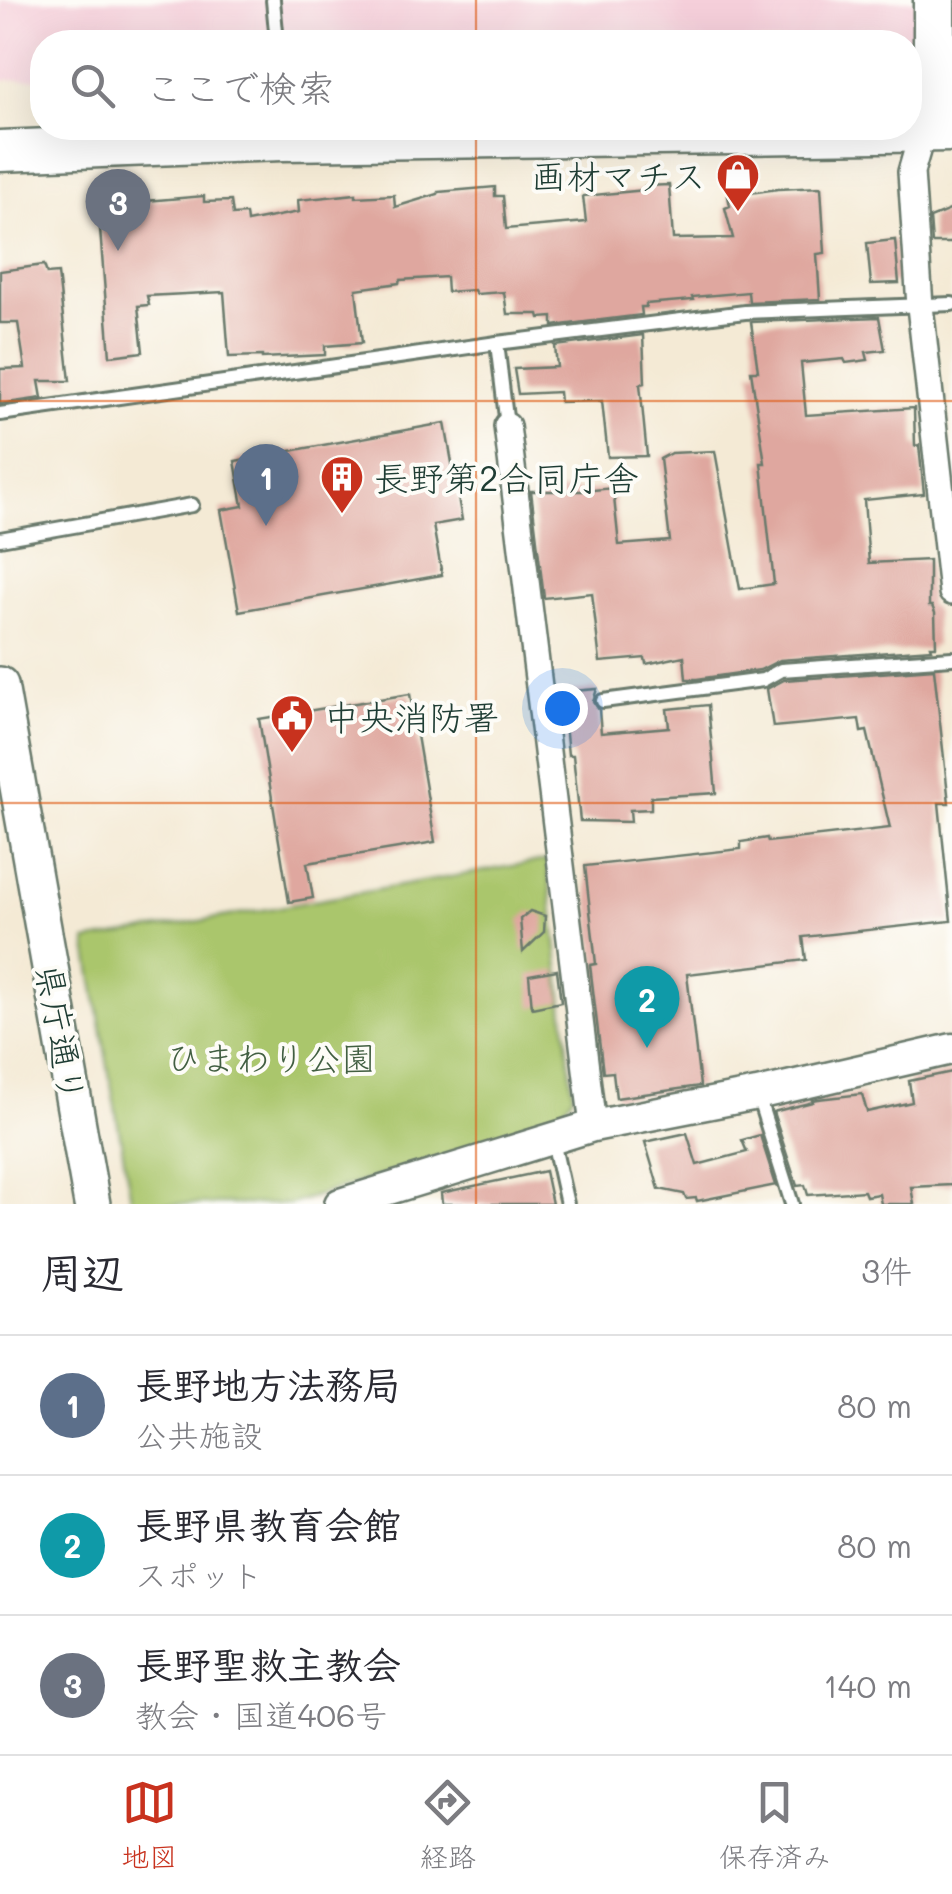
<!DOCTYPE html>
<html lang="ja">
<meta charset="utf-8">
<style>
body{margin:0;font-family:Mali,"Klee One",sans-serif;background:#f7f7f7;color:#2b2b33}
.you{position:absolute;left:562px;top:708px;width:35px;height:35px;margin:-25px;border:8px solid #fff;border-radius:50%;background:#1a73e8;box-shadow:0 0 0 15px #1a73e833}
.badge{display:grid;place-items:center;width:65px;height:65px;border-radius:50%;background:#c8321e;color:#fff;font-size:32px;font-weight:700}
.pin{position:absolute;translate:-50% -82px;filter:drop-shadow(0 2px 5px #0008)}
.pin::after{content:'';position:absolute;top:52px;width:35px;height:30px;background:inherit;clip-path:polygon(0 0,100% 0,50% 100%)}
.list{margin:0;padding:0;list-style:none}
h2{display:flex;justify-content:space-between;align-items:center;height:130px;margin:0;padding:0 40px;font-size:42px}
h2 small{font-size:32px;font-weight:400;color:#7c7c81}
.list li{display:grid;grid-template-columns:65px 1fr auto;gap:30px;align-items:center;box-sizing:border-box;height:140px;padding:0 40px;border-top:2px solid #e1e1e2}
.list b{display:block;font-size:38px;white-space:nowrap}
.list p{margin:0;font-size:32px;white-space:nowrap;color:#7c7c81}
.list em{font-size:32px;font-style:normal;color:#7c7c81}
.icon{flex:none;width:55px;height:55px;fill:none;stroke:currentColor;stroke-width:2;stroke-linecap:round;stroke-linejoin:round}
.map{position:relative;flex:none;width:952px;height:1204px;overflow:hidden}
.search{position:absolute;background:#fff;box-shadow:0 10px 40px #0002;left:30px;right:30px;top:30px;height:110px;display:flex;align-items:center;gap:25px;box-sizing:border-box;padding:0 35px;border-radius:40px;color:#7c7c81;font-size:38px}
.sheet{height:550px;background:#fff}
nav{display:flex;justify-content:space-around;align-items:center;box-sizing:border-box;height:140px;border-top:2px solid #e1e1e2;background:#fff;font-size:28px;color:#7c7c81}
nav a{display:grid;justify-items:center;gap:5px}
nav .on{color:#c8321e}
.map>svg:first-child{display:block}
</style>
<div class="map">
<svg width="952" height="1204" viewBox="0 0 952 1204">
<rect width="100%" height="100%" fill="#fdfcf7"/>
<filter id="ink" filterUnits="userSpaceOnUse"><feTurbulence type="fractalNoise" baseFrequency=".01" numOctaves="2"/><feDisplacementMap in="SourceGraphic" scale="20" xChannelSelector="R" yChannelSelector="G"/><feConvolveMatrix kernelMatrix="1 2 1 2 8 2 1 2 1" color-interpolation-filters="sRGB"/></filter>
<filter id="wash" filterUnits="userSpaceOnUse"><feTurbulence type="fractalNoise" baseFrequency=".0048" numOctaves="4" result="noise"/><feDisplacementMap in="SourceGraphic" scale="40" xChannelSelector="R" yChannelSelector="G"/><feGaussianBlur stdDeviation="2.25" result="paint"/><feColorMatrix in="noise" values="0 0 0 0 0 0 0 0 0 0 0 0 0 0 0 0 0 1.4 0 .05"/><feComposite in="paint" operator="in"/></filter>
<g filter="url(#wash)">
<rect width="100%" height="100%" fill="#f4ead5"/>
<path fill="#f5cfda" d="M0 0H916L917 46 910 52V42H42V79L0 80Z"/>
<path fill="#aac66c" stroke="#648250" stroke-width="2.5" d="M547 860 573 1095 555 1122 290 1204H132L86 941Z"/>
<g id="blocks">
<g fill="#dfa79f">
<path d="M669 185 673 239 733 238 725 208 730 206 728 196 778 189 821 187 825 253 817 254 820 299 749 302 748 292 692 297 693 300 646 304V307H641L642 315 553 326V317L540 318 539 314H507L504 292 476 294 474 290 447 292 446 277 400 280 399 283 356 289 362 343 325 346V355L262 358V356L229 357 224 292 147 296 149 305 138 306 143 352 110 356 99 217 147 213 146 201 204 196V202L231 201 233 215 246 214 247 222 299 212 298 200 356 194V197L394 195 395 207 438 194 439 192 495 187V196H503L506 229 586 222 583 196 645 190V186Z"/>
<path d="M952 209V243H932L930 218Z"/>
<path d="M895 240 899 283 871 284 867 243Z"/>
<path d="M44 265 47 274 58 273 70 381H39L42 398 0 404V369L25 368 18 323H0V271Z"/>
<path d="M879 317 885 350 866 352 868 360 846 363 844 359 801 363 806 415 914 408 915 446 919 445 924 494 864 500 869 563 929 560V606H932L935 613 936 646H931L932 649 780 660 760 670 697 679H686L684 656 646 664 645 658 600 662 592 593 544 598 531 491H583L613 488 619 545 670 541 660 459 671 453 715 451 740 589 774 584 761 463H765L751 371H758L751 322Z"/>
<path d="M643 335 645 383 640 384 647 456 608 457 602 401 560 402 559 392 518 394 514 369 557 367 555 346Z"/>
<path d="M445 423 462 520 433 525 442 575 239 611 221 510 243 506 235 461Z"/>
<path d="M934 669 949 803H939L951 921 803 937 806 960 687 974 700 1086 616 1098 613 1072 603 1073 590 965 596 964 585 866 741 849V842L767 838 768 842 890 828 867 731 861 732 859 719 773 727 767 689 784 680Z"/>
<path d="M597 689 593 701 599 710 601 733 669 727 667 709 708 705 716 793 651 797V809L630 810 631 822 580 821 573 755H568L562 692Z"/>
<path d="M410 694 435 842 307 863 313 898 289 902 259 719Z"/>
<path d="M530 911 545 916 544 932 523 952 520 919Z"/>
<path d="M557 970 561 1002 532 1008 529 975Z"/>
<path d="M952 1072V1185L911 1187 914 1204H881L879 1194 866 1196 864 1191 808 1195 805 1185 797 1186 773 1112 813 1102 812 1100 818 1099 862 1094 867 1112 912 1102 909 1081Z"/>
<path d="M687 1133 697 1165 747 1152 742 1140 760 1135 776 1185 697 1201 696 1198 686 1199 684 1194 659 1189 645 1142Z"/>
<path d="M545 1171 552 1204H442L441 1193Z"/>
</g>
</g>
</g>
<g filter="url(#ink)">
<use href="#blocks" fill-opacity="0" stroke="#6a7a6c" stroke-width="2.5"/>
<g fill="none" stroke-linecap="round" stroke-linejoin="round">
<g stroke="#6a7a6c" stroke-width="18">
<g id="service">
<path d="M273 0 277 42"/>
<path d="M497 343 507 426"/>
<path d="M0 414 497 343 745 312 952 304"/>
<path d="M0 539 192 505"/>
<path d="M603 701 763 680 781 670 952 658"/>
<path d="M758 1096 792 1204"/>
<path d="M553 1141 567 1204"/>
</g>
</g>
<g stroke="#6a7a6c" stroke-width="30">
<g id="minor">
<path d="M923 130 911 172 920 306 952 592"/>
<path d="M507 426 593 1126"/>
</g>
</g>
<g stroke="#6a7a6c" stroke-width="35">
<path id="tertiary" d="M340 1204 593 1126 757 1094 952 1049"/>
</g>
<g stroke="#6a7a6c" stroke-width="40">
<path id="secondary" d="M0 685 92 1204"/>
</g>
<g stroke="#6a7a6c" stroke-width="45">
<path id="primary" d="M923 130 934 95V0"/>
</g>
<g stroke="#6a7a6c" stroke-width="45">
<path id="trunk" d="M0 151 282 140 952 131"/>
</g>
<use href="#service" stroke="#fff" stroke-width="12"/>
<use href="#minor" stroke="#fff" stroke-width="25"/>
<use href="#tertiary" stroke="#fff" stroke-width="30"/>
<use href="#secondary" stroke="#fff" stroke-width="35"/>
<use href="#primary" stroke="#fff" stroke-width="40"/>
<use href="#trunk" stroke="#fff" stroke-width="40"/>
</g>
</g>
<path fill="none" stroke="#de580e" stroke-width="2.5" stroke-opacity="0.55" d="M476 0V42M476 128V1204M0 401H952M0 803H952"/>
<defs>
<g id="shop-pin" transform="scale(2.25)"><path d="M0 17L-7.5 6A9.5 9.5 0 1 1 7.5 6Z" fill="#c8321e" stroke="#fdfcf7"/><path d="M-5-2.5h2.3a2.7 3.5 0 0 1 5.4 0H5L5.5 6h-11ZM-1.5-2.5h3a1.5 2.3 0 0 0-3 0Z" fill="#fff"/></g>
<g id="building-pin" transform="scale(2.25)"><path d="M0 17L-7.5 6A9.5 9.5 0 1 1 7.5 6Z" fill="#c8321e" stroke="#fdfcf7"/><path d="M-4-6H4V6H1V3H-1V6H-4ZM-2.5-4.3h1.7v1.8h-1.7ZM.8-4.3h1.7v1.8H.8ZM-2.5-1h1.7V.8h-1.7ZM.8-1h1.7V.8H.8Z" fill="#fff"/></g>
<g id="civic-pin" transform="scale(2.25)"><path d="M0 17L-7.5 6A9.5 9.5 0 1 1 7.5 6Z" fill="#c8321e" stroke="#fdfcf7"/><path d="M-.6-6.5H3V-4.5H.6V-3L4-1V1h2V6H-6V1h2V-1L-.6-3ZM-1.2 2.5V6h2.4V2.5Z" fill="#fff"/></g>
</defs>
<g fill-rule="evenodd">
<use href="#shop-pin" x="738" y="175"/>
<use href="#building-pin" x="342" y="477"/>
<use href="#civic-pin" x="292" y="716"/>
</g>
<g text-anchor="middle" dominant-baseline="central" stroke-width="8" stroke-linejoin="round" paint-order="stroke">
<g font-size="35" fill="#1f3d34" stroke="#fdfcf7" text-anchor="start">
<text x="706" y="175" text-anchor="end">画材マチス</text>
<text x="374" y="477">長野第2合同庁舎</text>
<text x="324" y="716">中央消防署</text>
</g>
<g font-size="35" fill="#1f3d34" stroke="#fdfcf7">
<text transform="translate(62 1033) rotate(80)">県庁通り</text>
</g>
<g font-size="35" fill="#425f42" stroke="#fdfcf7">
<text x="271" y="1057">ひまわり公園</text>
</g>
</g>
</svg>
<div class="you"></div>
<div class="pin badge" style="left:266px;top:526px;background:#5c6f8a">1</div>
<div class="pin badge" style="left:647px;top:1048px;background:#0f9aa8">2</div>
<div class="pin badge" style="left:118px;top:251px;background:#6b7280">3</div>
<div class="search"><svg class="icon" aria-label="search" viewBox="0 0 24 24"><circle cx="10" cy="10" r="6"/><path d="M15 15l6 6"/></svg>ここで検索</div>
</div>
<section class="sheet">
<h2>周辺<small>3件</small></h2>
<ul class="list">
<li><span class="badge" style="background:#5c6f8a">1</span><div><b>長野地方法務局</b><p>公共施設</p></div><em>80 m</em></li>
<li><span class="badge" style="background:#0f9aa8">2</span><div><b>長野県教育会館</b><p>スポット</p></div><em>80 m</em></li>
<li><span class="badge" style="background:#6b7280">3</span><div><b>長野聖救主教会</b><p>教会 · 国道406号</p></div><em>140 m</em></li>
</ul>
</section>
<nav>
<a class="on"><svg class="icon" aria-label="map" viewBox="0 0 24 24"><path d="M3 6l6-2 6 2 6-2v14l-6 2-6-2-6 2zM9 4v14M15 6v14"/></svg>地図</a>
<a><svg class="icon" aria-label="directions" viewBox="0 0 24 24"><path d="M12 3l9 9-9 9-9-9zM9 14v-3h6M13 9l2 2-2 2"/></svg>経路</a>
<a><svg class="icon" aria-label="saved" viewBox="0 0 24 24"><path d="M7 4h10v16l-5-4-5 4z"/></svg>保存済み</a>
</nav>
